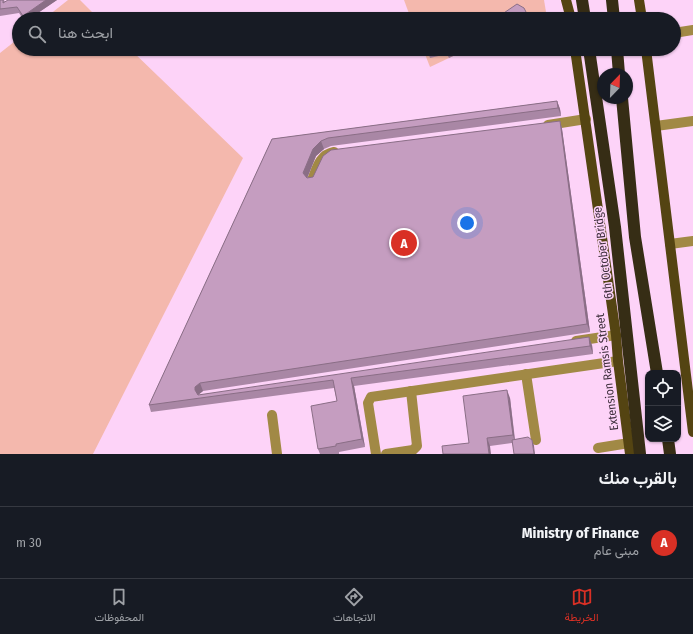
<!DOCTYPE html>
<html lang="ar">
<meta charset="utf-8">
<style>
body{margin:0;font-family:"Fira Sans Condensed",Vazirmatn,sans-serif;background:#20242c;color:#f1f3f6;direction:rtl}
.controls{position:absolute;right:12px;bottom:12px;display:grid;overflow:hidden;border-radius:8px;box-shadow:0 1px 3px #0004}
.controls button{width:36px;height:36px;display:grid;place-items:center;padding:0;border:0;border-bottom:1px solid #363941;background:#171b24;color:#f1f3f6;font:20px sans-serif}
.compass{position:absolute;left:597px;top:68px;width:36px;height:36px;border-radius:50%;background:#171b24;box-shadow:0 1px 3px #0004;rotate:23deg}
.you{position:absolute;left:467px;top:223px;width:14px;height:14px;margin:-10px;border:3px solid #fff;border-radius:50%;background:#1a73e8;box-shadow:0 0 0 6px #1a73e833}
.badge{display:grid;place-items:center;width:26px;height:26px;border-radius:50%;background:#d93025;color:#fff;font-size:13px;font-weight:700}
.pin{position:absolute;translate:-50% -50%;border:2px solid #fff;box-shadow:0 1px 4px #0006}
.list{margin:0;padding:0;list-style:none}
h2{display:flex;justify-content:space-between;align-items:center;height:52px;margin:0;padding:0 16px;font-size:17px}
h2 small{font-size:13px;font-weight:400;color:#9ea1a6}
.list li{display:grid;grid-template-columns:26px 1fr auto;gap:12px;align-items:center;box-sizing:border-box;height:72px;padding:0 16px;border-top:1px solid #363941}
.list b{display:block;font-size:15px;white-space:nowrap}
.list p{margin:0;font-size:13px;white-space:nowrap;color:#9ea1a6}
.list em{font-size:13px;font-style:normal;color:#9ea1a6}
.icon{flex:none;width:22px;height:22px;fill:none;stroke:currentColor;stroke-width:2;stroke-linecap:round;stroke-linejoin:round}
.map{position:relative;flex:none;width:693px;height:454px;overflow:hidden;direction:ltr}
.search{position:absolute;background:#171b24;box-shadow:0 1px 3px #0004;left:12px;right:12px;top:12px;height:44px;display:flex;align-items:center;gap:10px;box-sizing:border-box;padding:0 14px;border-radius:22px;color:#9ea1a6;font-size:15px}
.sheet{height:124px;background:#171b24}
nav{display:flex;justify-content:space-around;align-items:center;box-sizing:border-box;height:56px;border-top:1px solid #363941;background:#171b24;font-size:11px;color:#9ea1a6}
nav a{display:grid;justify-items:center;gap:2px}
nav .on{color:#d93025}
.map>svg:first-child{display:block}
</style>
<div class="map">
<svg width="693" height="454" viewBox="0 0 693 454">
<rect width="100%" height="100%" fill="#fdd3f8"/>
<g fill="#f4b8ad">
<path d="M68 0H80L99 19H44Z"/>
<path d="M404 0H544L546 12 531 19H411Z"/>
<path d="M19 38V49H130L243 158 93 454H0V53Z"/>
<path d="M423 49H468L430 67Z"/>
</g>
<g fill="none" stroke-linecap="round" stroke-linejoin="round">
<g stroke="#a18945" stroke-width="10">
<path d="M674 33 693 30"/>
<path d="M548 125 586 119"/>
<path d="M656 126 693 121"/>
<path d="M312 180C317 168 319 155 334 152"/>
<path d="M670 244 693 241"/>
<path d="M576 341 616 335"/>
<path d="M526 374 536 440"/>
<path d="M272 415 277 454"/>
<path d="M598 448 629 443"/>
<path d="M376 454 368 403 371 397 618 361"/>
<path d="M386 454 413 450 417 446 411 391"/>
</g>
<g stroke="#544412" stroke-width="10">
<path d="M566 0 571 19"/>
<path d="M639 0 642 19"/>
<path d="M575 49 616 335 618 361 630 454"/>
<path d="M646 49 693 432"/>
</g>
<g stroke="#362d15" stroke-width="12">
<path d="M582 0 585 19"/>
<path d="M612 0 614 19"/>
<path d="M589 49 615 227 640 454"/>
<path d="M617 49 619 74"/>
<path d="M622 98 635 237 657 373"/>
<path d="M668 439 670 454"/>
</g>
</g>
<g fill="#a987a5">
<path d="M0 0H4L5 2 57 0 29 19H23L19 13 0 16Z"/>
<path d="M527 14 529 19H495Z"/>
<path d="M427 49H468L449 58 447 54 430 58Z"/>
<path d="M557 101 560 109 561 116 331 146 324 149 316 156 307 178 313 177 560 121 562 129 590 332 203 391 198 395 592 345 593 354 354 386 365 447 339 452V454H320L318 449 337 401 334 388 151 412 149 405 272 139Z"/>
<path d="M510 398 515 439 532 440 534 446 512 443 490 446 469 443Z"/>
</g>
<g fill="#8a6e86">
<path d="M46 0H57L29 19H24L23 16Z"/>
<path d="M557 101 560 109 561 116 558 108Z"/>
<path d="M560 121 562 129 590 332 587 324Z"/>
<path d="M321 141 324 149 316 156 306 181 303 173 313 149Z"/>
<path d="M589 337 592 345 593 354 590 346Z"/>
<path d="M351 378 354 386 365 447 362 439Z"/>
<path d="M200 383 203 391 198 395V398L195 390V387Z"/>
<path d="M507 390 510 398 515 443 513 435Z"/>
<path d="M487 438 490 446 491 454H489Z"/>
<path d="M532 440 534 446 535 454H534Z"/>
</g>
<g fill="#c59dc0" stroke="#8a6e86">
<path d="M0 0H3V3L8 0H46L23 16 17 7 0 9Z"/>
<path d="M517 4 524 8 527 14 516 19H495Z"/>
<path d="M427 49H443L428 53Z"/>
<path d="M446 49H454L447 52Z"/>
<path d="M557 101 558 108 328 138 321 141 313 149 303 173 307 178 313 177 323 156 331 150 560 121 587 324 200 383 195 387V390L198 395 589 337 590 346 351 378 362 439 336 444V446L318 449 311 406 337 401 333 380 149 405 272 139Z"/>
<path d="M507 390 513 435 487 438 489 454H443L442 446 469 443 463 396Z"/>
<path d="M528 437 532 440 534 454H514L512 440Z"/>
</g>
<g text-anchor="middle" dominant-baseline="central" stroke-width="3" stroke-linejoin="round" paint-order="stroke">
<g font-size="12" fill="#3e2e3c" stroke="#fdd3f8">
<text transform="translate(603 253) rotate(-97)">6th October Bridge</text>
<text transform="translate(607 372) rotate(-97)">Extension Ramsis Street</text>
</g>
</g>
</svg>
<div class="controls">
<button><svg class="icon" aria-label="locate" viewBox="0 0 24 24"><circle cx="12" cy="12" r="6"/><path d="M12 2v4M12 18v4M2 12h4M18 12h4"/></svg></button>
<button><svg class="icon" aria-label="layers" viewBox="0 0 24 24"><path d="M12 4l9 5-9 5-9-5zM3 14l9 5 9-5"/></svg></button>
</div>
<svg class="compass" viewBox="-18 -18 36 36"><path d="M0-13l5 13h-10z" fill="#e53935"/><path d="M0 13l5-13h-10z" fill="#9ea1a6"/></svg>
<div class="you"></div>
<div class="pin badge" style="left:404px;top:243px">A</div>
<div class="search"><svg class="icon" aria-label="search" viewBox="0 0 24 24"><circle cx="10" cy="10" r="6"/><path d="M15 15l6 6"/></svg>ابحث هنا</div>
</div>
<section class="sheet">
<h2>بالقرب منك<small></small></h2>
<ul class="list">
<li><span class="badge">A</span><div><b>Ministry of Finance</b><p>مبنى عام</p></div><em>30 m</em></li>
</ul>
</section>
<nav>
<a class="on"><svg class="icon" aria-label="map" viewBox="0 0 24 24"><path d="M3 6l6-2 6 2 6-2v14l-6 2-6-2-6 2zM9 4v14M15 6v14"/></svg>الخريطة</a>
<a><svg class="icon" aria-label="directions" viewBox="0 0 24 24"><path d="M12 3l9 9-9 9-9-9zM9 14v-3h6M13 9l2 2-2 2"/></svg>الاتجاهات</a>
<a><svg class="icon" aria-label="saved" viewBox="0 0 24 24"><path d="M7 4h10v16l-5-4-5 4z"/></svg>المحفوظات</a>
</nav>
